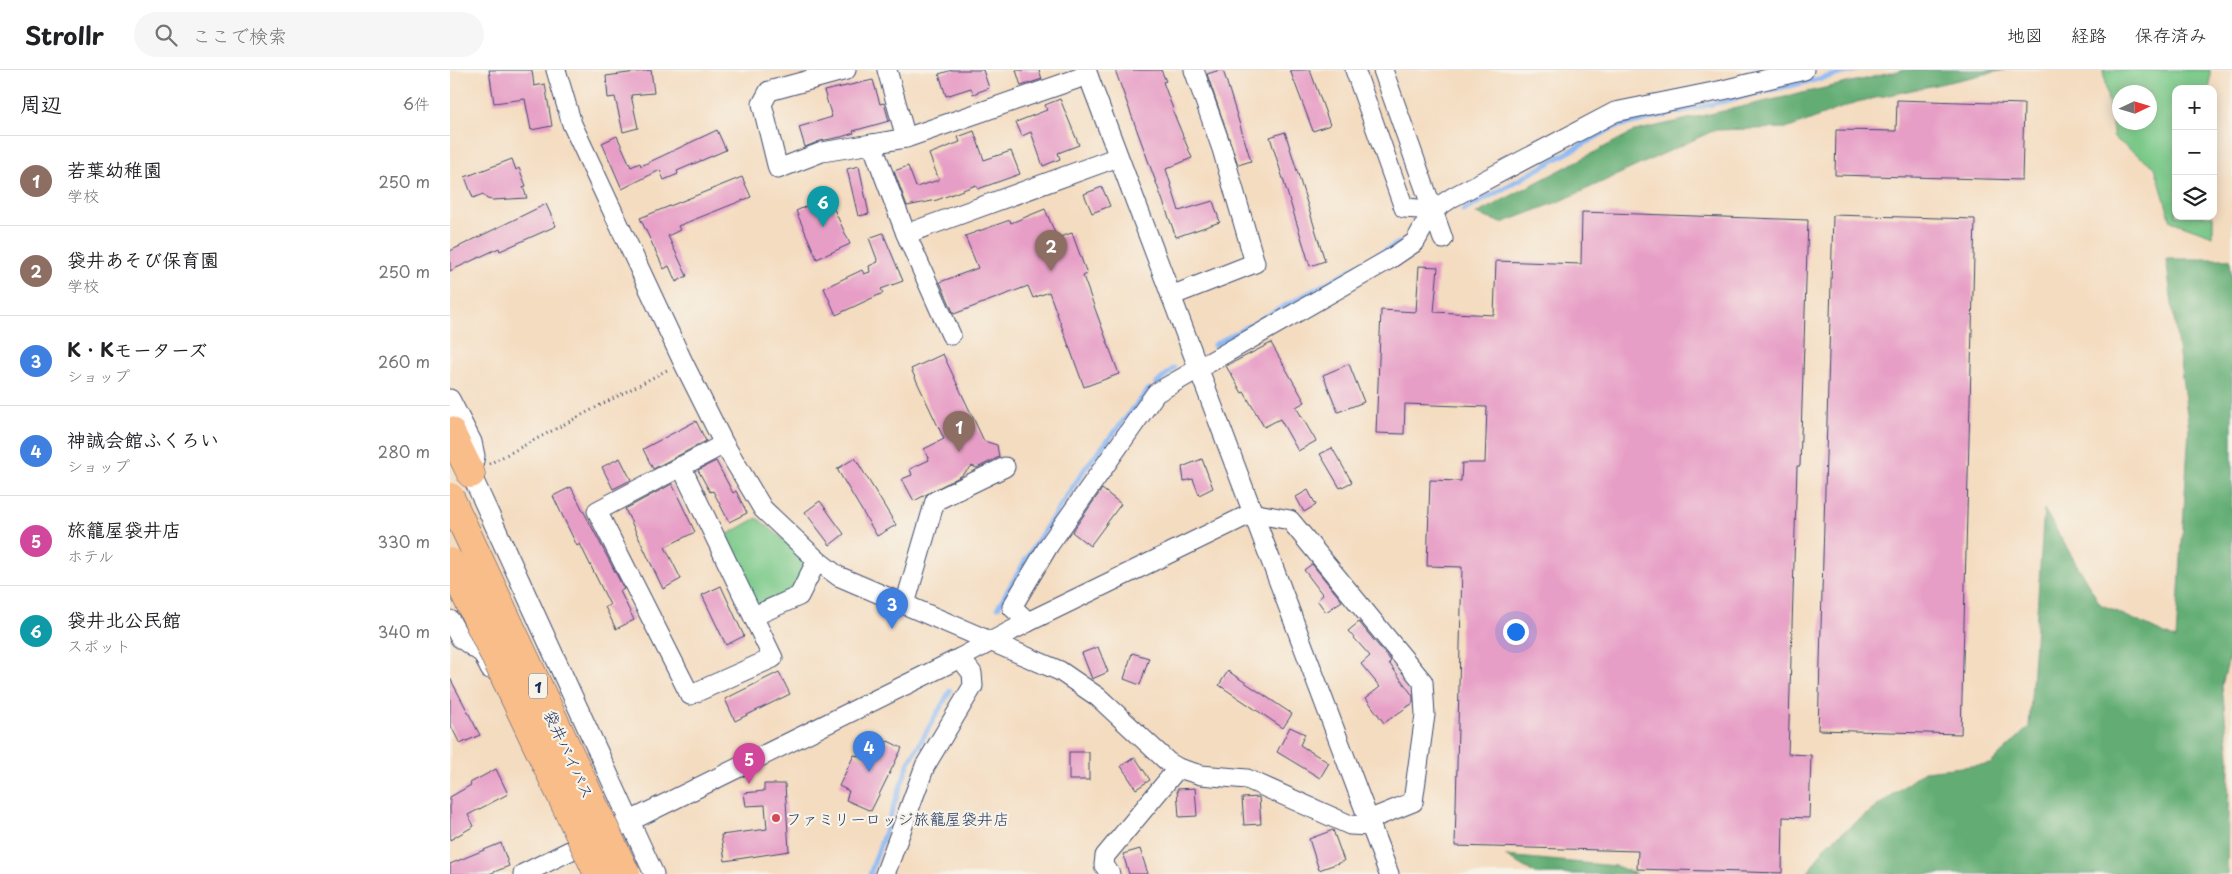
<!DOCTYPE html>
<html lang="ja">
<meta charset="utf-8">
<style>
body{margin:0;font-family:"Playpen Sans","Klee One",sans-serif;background:#f6f6f6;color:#202124}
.controls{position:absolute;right:15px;top:15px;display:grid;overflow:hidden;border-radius:10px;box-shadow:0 2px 12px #0003}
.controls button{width:45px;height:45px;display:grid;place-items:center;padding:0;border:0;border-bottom:1px solid #e0e0e0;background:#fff;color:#202124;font:25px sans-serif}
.compass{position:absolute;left:1662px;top:15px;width:45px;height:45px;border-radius:50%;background:#fff;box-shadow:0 2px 12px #0003;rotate:86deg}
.you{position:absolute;left:1065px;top:561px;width:18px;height:18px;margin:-12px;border:4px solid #fff;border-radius:50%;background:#1a73e8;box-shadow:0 0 0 8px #1a73e833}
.badge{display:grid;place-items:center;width:32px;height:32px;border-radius:50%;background:#d1495b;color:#fff;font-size:16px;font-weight:700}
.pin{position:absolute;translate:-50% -41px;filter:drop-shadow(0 1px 2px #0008)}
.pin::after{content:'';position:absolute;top:26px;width:18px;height:15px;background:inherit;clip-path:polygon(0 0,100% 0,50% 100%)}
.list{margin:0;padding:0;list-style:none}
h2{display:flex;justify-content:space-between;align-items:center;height:65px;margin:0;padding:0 20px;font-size:21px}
h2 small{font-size:16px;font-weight:400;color:#757577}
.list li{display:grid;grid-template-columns:32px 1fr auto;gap:15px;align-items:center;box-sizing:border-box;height:90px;padding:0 20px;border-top:1px solid #e0e0e0}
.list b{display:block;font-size:19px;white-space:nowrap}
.list p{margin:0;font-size:16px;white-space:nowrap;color:#757577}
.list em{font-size:16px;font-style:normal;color:#757577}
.icon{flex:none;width:28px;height:28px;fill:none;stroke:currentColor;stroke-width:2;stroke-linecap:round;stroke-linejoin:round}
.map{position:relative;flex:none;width:1782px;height:804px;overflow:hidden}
header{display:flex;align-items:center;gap:30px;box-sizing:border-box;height:70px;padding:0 25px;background:#fff;border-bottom:1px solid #e0e0e0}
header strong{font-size:24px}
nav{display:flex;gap:28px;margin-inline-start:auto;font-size:18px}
.search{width:350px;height:45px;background:#f6f6f6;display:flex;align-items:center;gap:12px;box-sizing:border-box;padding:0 18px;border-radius:28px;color:#757577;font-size:19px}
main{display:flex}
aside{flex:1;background:#fff}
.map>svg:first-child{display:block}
</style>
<header>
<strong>Strollr</strong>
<div class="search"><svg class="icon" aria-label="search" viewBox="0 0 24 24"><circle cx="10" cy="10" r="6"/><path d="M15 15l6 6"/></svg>ここで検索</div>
<nav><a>地図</a><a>経路</a><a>保存済み</a></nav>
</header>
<main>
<aside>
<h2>周辺<small>6件</small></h2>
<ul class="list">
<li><span class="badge" style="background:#8d6e63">1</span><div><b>若葉幼稚園</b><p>学校</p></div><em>250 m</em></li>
<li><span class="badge" style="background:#8d6e63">2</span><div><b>袋井あそび保育園</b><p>学校</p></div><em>250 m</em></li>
<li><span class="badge" style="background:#3f7fe0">3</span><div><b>K・Kモーターズ</b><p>ショップ</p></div><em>260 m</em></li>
<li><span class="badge" style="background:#3f7fe0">4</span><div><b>神誠会館ふくろい</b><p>ショップ</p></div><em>280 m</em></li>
<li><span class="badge" style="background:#d1479c">5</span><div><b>旅籠屋袋井店</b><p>ホテル</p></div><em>330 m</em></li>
<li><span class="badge" style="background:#0f9aa8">6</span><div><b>袋井北公民館</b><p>スポット</p></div><em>340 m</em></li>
</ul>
</aside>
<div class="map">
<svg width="1782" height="804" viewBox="0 0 1782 804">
<rect width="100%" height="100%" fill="#f7f3e8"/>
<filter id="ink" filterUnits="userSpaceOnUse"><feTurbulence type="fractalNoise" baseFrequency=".02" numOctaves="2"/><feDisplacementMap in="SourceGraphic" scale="10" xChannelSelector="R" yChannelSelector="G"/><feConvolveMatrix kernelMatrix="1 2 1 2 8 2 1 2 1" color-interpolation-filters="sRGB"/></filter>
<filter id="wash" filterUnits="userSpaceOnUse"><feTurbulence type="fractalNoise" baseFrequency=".0096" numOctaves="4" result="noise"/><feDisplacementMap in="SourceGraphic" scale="20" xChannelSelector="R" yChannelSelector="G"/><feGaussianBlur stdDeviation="1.12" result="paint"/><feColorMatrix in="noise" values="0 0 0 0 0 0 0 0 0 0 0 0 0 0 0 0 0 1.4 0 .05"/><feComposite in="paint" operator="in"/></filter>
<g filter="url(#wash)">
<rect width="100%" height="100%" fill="#f4dcc0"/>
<g fill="#7ac989" stroke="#4a7c74" fill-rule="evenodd">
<path d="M1653 0H1760V19H1726V146H1763V166L1721 151 1705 97 1664 68ZM1670 22H1700V52H1670Z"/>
<path d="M307 448 360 491 349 526 308 544 275 466Z"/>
</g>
<g fill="#63ad75" stroke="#3f6e6a">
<path d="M1454 0H1554L1407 32 1339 58 1265 60 1113 130 1052 153 1026 144 1185 61Z"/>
<path d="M1716 189H1780L1782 215V538L1779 589 1772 615 1779 687 1777 804H1357L1376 775 1474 701 1540 694 1579 657 1594 439 1650 534 1726 569 1739 359Z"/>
<path d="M1055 786 1166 796 1186 804H1086Z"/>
</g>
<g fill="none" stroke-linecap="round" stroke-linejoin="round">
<g stroke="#8ab9f5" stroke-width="5">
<path d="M1013 141 1164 57 1407 0"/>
<path d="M764 275 949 173"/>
<path d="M706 314 724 298"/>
<path d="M548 537 582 479 636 397 699 319"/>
<path d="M420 804 459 692 500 621"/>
</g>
</g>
<g id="blocks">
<g fill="#e79ec6">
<path d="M39 0H82L84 16 95 14 102 56 81 60 75 29 44 33Z"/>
<path d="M201 0 204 23 181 25 188 58 173 62 165 27 158 28 156 6Z"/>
<path d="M502 0H533L539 18 523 24 521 18 496 26 489 4Z"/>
<path d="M566 0H589L592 9 571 16Z"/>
<path d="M665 0H711L716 11 713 12 723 39H722L742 88 716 99 729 141 763 131 770 152 726 167Z"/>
<path d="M770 0H773L801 91 788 95 757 4Z"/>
<path d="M840 0H860L880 55 863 61Z"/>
<path d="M423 10 430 34 434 33 439 51 403 61 404 63 391 67 370 71 355 77 349 57 382 47 374 21Z"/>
<path d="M610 29 629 75 608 83 610 89 593 96 581 62 572 66 566 52 597 40 595 35Z"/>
<path d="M1447 30 1574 34 1572 110 1385 105 1386 60 1446 61Z"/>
<path d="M267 60 276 80 227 101 228 104 214 110 210 100 172 119 152 73 167 66 181 97 190 93 191 96Z"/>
<path d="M524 61 534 90 561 81 570 104 528 119 526 115 487 130 457 136 444 101 458 96 466 117 489 110 479 84 510 72 508 67Z"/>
<path d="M835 62 875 191 860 196 820 67Z"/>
<path d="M62 89 66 100 69 98 76 116 73 117 77 128 43 130 37 129 33 124 23 128 15 107Z"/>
<path d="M409 96 419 144 408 146 397 99Z"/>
<path d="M292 107 301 127 228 156 230 160 218 166 237 206 226 212 219 196 214 199 190 148Z"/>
<path d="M652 117 660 136 642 143 634 124Z"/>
<path d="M378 126 400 174 367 189 346 141Z"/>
<path d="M96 134 106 156 50 181 49 178 0 201V181Z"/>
<path d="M595 139 607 168 622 163 637 204 633 206 669 304 634 317 599 222 583 228 578 216 504 244 490 212 528 198 515 166 560 150 561 153Z"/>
<path d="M1132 142 1358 150 1350 396H1347L1338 684 1361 685 1359 748 1333 747 1332 803 1187 799 1188 781 1005 776 1012 497 977 496 980 410 1011 411 1012 393H1035L1037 337 955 334 954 364 926 363 931 240 966 242 969 196 988 197 984 242 1044 245 1046 191 1131 194Z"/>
<path d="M1383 145 1525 149 1511 664 1368 660Z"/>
<path d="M433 163 453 211 431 219 433 223 386 245 374 218 412 200 414 204 420 202 419 196 428 192 419 168Z"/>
<path d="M821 273 855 332 846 337 866 371 848 381 830 349 814 357 794 322 792 323 776 296Z"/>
<path d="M493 284 534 371 547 375 549 387 527 398 522 396 511 406 464 431 452 409 462 405 460 399 479 390 474 379 494 369 461 299Z"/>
<path d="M899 294 914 332 888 342 873 305Z"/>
<path d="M246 351 256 371 203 399 193 379Z"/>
<path d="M882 378 902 412 890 418 870 384Z"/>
<path d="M170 388 181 410 163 419 152 397Z"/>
<path d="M405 388 446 455 427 466 387 399Z"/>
<path d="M752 389 763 418 749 425 743 409 734 411 732 397Z"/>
<path d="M266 391 283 423 286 421 297 443 279 452 263 421 260 422 248 400Z"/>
<path d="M222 414 245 462 215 477 231 509 213 519 175 439Z"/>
<path d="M121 417 174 519 170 521 184 550 166 559 155 537 160 535 130 474 127 476 103 426Z"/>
<path d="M652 419 671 434 640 476 622 462Z"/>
<path d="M858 420 866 435 854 442 846 427Z"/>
<path d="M370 431 394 464 380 475 355 442Z"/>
<path d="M862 494 892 531 876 542 867 530 873 525 854 500Z"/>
<path d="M271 516 294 566 276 575 252 525Z"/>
<path d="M909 552 941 591 939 593 963 626V633L934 653 916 628 930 617 911 594 920 586 898 561Z"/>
<path d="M648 577 658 602 642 609 632 583Z"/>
<path d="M682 583 699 588 690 615 674 609Z"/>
<path d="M778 601 842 644 833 658 769 615Z"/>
<path d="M329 602 340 624 285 651 275 629Z"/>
<path d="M0 608 30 665 10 674 0 654Z"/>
<path d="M840 657 855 664 850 675 879 693 870 708 827 682Z"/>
<path d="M438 671 452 678 421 741 396 730 399 721 389 716 404 685 414 687 425 672 433 676Z"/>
<rect x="619" y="682" width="20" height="28"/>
<path d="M685 687 700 710 686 719 671 696Z"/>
<path d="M46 699 58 724 18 745 24 756 0 770V727L21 715 20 713Z"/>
<path d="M314 714H335L339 781 275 791 271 765 317 759 315 735 296 736 294 723 314 721Z"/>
<path d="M745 718 747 746 729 747 727 719Z"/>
<path d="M809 727 811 754 794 755 792 728Z"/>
<path d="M883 760 894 791 869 800 859 769Z"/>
<path d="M51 773 59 796 39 804H0V794Z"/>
<path d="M690 779 698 804H679L673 784Z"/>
</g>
</g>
</g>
<g filter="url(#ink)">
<use href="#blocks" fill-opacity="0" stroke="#3c496d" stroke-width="1"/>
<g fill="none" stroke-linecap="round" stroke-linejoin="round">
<g stroke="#3c496d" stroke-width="21">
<g id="minor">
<path d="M106 0 122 54 233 292 274 374 313 439 367 490 388 506 610 601 648 627 718 692 728 698 751 705 797 709 900 755 921 756"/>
<path d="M396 0 319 21 312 34 328 99 372 82 422 74 456 164 501 265"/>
<path d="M437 0 456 68"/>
<path d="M636 0 939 804"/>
<path d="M905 0 954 138 983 140"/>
<path d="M933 0 993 169"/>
<path d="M422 74 456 68 638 5"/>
<path d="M456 164 668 87"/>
<path d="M721 226 805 193 772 79 744 0"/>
<path d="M0 329 22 372 25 386 21 404 204 804"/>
<path d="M231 396 323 588 240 625 147 441 274 374"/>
<path d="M455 534 485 431 555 397"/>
<path d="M304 546 349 526 367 490"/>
<path d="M0 550 10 568 33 584 40 599"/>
<path d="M578 552 562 537 599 475 706 323 940 189 965 172 983 140 1003 127 1165 42 1273 20 1354 0"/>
<path d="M73 804 510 588 578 552 802 443 840 450 973 612 975 645 963 732 918 750"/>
<path d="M435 804 475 696 523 616 522 603 510 588"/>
<path d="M660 804 654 795 655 786 728 698"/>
</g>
</g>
<g stroke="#3c496d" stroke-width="29">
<path id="highway" d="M0 361 21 404"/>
</g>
<path stroke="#3c496d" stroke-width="3" stroke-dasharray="1 4" stroke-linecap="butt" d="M39 394 219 299"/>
<use href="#minor" stroke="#fff" stroke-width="19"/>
<use href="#highway" stroke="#f8bd89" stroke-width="28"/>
<g stroke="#3c496d" stroke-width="29" stroke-linecap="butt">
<g id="highway-bridge">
<path d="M0 427 176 804"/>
<path d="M0 492 148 804"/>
</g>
</g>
<use href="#highway-bridge" stroke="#f8bd89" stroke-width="28"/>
</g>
</g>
<circle fill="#d1495b" stroke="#f7f3e8" stroke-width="2" cx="326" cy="748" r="5"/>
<g text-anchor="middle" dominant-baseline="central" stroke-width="4.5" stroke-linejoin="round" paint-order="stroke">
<rect fill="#f7f3e8" stroke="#5d6a87" stroke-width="1" x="79" y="603.5" width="18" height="25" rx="4"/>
<g font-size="15" font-weight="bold" fill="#1b2f5e">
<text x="88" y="616">1</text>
</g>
<g font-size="16" fill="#1b2f5e" stroke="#f7f3e8">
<text transform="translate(120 684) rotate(65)">袋井バイパス</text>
</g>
<g font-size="16" fill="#1b2f5e" stroke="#f7f3e8" text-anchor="start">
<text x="336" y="748">ファミリーロッジ旅籠屋袋井店</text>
</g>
</g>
</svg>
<div class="controls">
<button>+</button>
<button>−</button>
<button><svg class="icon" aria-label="layers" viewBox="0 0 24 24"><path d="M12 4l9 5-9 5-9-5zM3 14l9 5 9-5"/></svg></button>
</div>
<svg class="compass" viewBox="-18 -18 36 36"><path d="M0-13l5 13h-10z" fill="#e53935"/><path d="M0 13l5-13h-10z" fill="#757577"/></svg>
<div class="you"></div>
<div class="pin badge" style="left:509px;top:382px;background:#8d6e63">1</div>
<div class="pin badge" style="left:601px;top:201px;background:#8d6e63">2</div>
<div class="pin badge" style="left:442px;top:559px;background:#3f7fe0">3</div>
<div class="pin badge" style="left:419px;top:702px;background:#3f7fe0">4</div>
<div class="pin badge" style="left:299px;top:714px;background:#d1479c">5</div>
<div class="pin badge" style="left:373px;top:157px;background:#0f9aa8">6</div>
</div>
</main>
